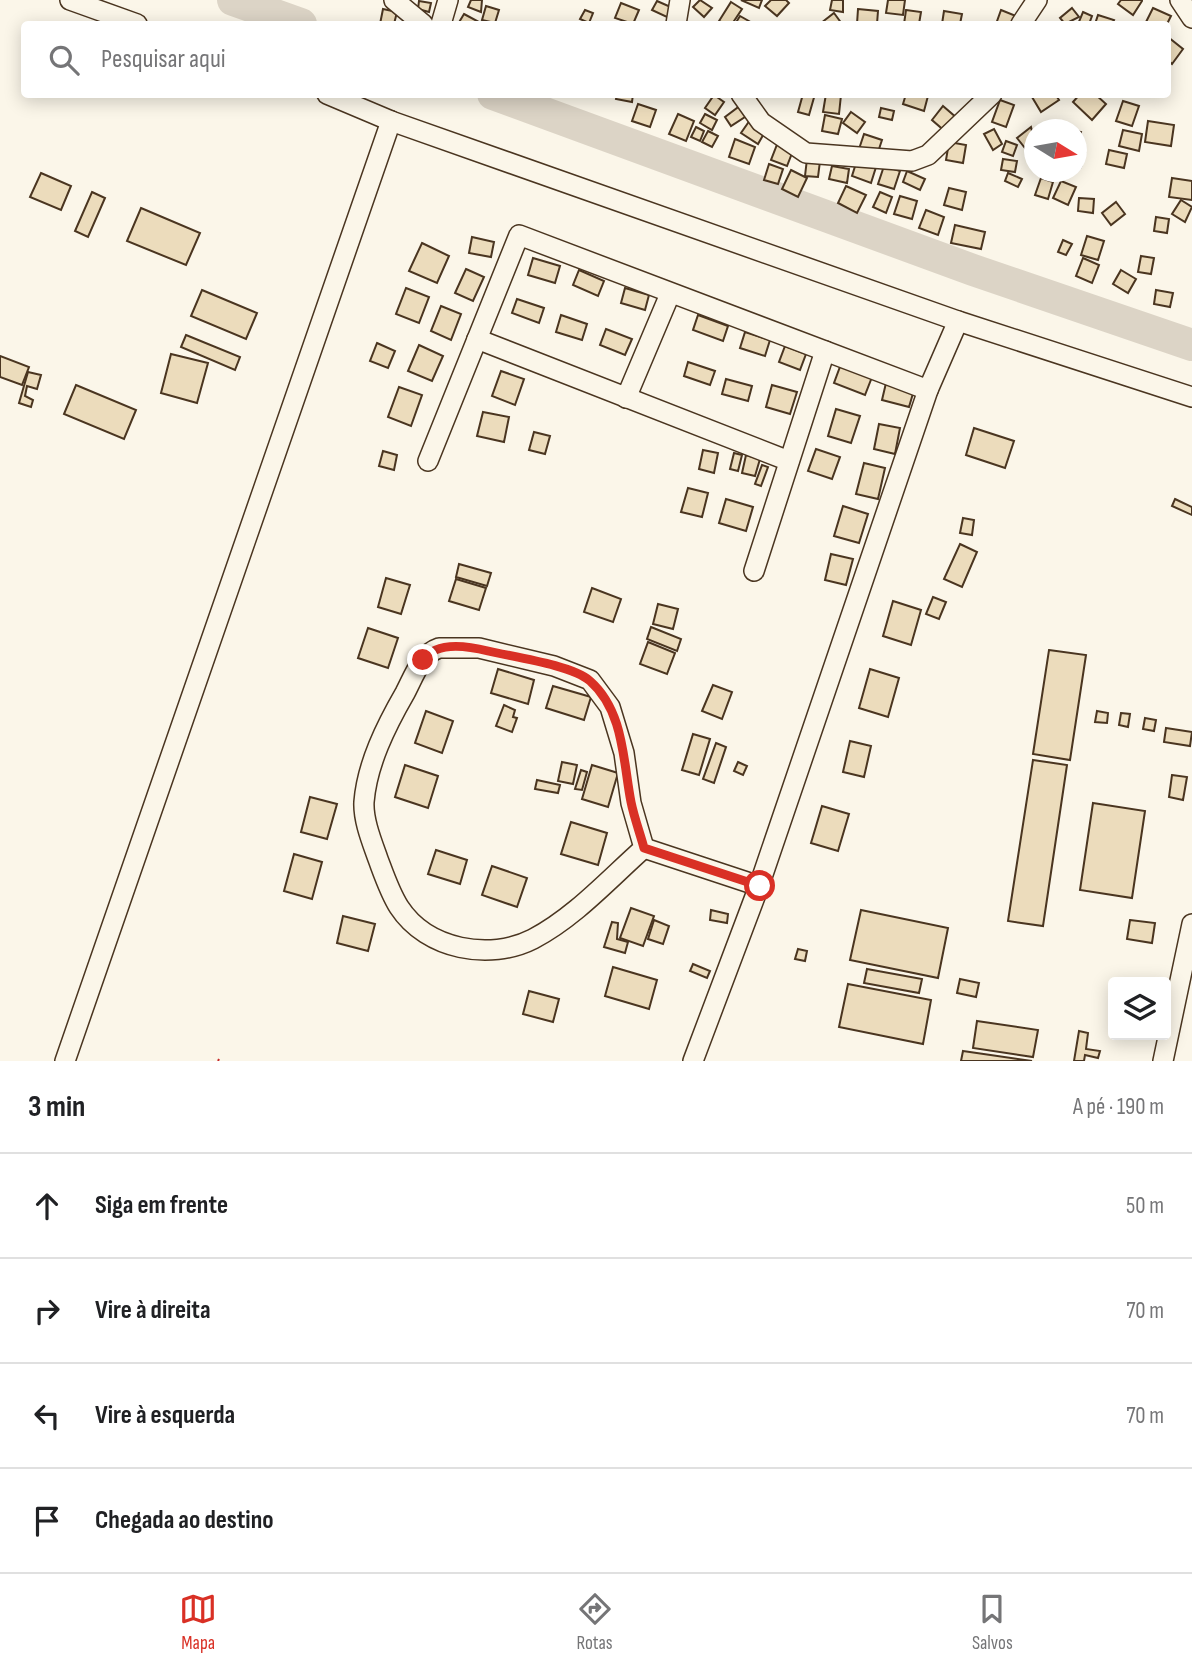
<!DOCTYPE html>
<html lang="pt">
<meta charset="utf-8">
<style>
body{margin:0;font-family:"Sofia Sans Condensed",sans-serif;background:#f6f6f6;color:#202124}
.controls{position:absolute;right:21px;bottom:21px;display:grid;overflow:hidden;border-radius:7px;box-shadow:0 4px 18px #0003}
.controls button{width:63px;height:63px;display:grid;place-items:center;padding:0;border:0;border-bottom:2px solid #e0e0e0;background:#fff;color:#202124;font:35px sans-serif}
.compass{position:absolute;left:1024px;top:119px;width:63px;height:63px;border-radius:50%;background:#fff;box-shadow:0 4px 18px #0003;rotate:101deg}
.stop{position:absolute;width:21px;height:21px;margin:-16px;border:5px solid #d93025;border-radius:50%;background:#fff}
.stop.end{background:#d93025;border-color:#fff;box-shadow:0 2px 7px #0008}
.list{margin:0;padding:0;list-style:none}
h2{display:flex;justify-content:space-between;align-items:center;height:91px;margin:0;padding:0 28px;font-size:30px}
h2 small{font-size:23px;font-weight:400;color:#757577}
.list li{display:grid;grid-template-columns:46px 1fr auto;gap:21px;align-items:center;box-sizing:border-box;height:105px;padding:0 28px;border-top:2px solid #e0e0e0}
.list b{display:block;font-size:26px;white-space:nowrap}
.list em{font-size:23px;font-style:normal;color:#757577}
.icon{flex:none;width:38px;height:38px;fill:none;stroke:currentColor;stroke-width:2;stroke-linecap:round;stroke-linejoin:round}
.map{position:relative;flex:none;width:1192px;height:1061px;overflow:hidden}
.search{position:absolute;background:#fff;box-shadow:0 4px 18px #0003;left:21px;right:21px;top:21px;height:77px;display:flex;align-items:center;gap:18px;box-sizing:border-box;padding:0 24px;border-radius:7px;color:#757577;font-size:26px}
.sheet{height:511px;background:#fff}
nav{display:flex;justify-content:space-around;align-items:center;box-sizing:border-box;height:98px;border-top:2px solid #e0e0e0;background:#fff;font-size:19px;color:#757577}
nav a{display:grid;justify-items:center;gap:4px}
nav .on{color:#d93025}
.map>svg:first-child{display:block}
</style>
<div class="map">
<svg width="1192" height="1061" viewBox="0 0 1192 1061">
<rect width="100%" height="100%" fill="#fbf6e9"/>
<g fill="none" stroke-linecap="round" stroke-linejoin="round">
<g stroke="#dcd4c6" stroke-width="32">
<path d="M233 0 301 24"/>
<path d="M493 94 973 270 1192 345"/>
</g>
</g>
<g fill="#ecdcbc" stroke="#4a3520" stroke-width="2">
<path d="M471 0H482L481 12 468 7Z"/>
<path d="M700 0 712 8 704 17 693 7Z"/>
<path d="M741 0H762L759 8Z"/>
<path d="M771 0H786L789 3 777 16 765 6Z"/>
<path d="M832 0H843V12L830 10Z"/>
<path d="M888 0H905L903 15 886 13Z"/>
<path d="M1121 0H1142V1L1133 15 1118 4Z"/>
<path d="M419 1 431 3 429 12 418 9Z"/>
<path d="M657 1 673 8 669 18 652 10Z"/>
<path d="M731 2 742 9 732 24H725L719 21Z"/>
<path d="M621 3 639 10 633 24 615 18Z"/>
<path d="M486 6 499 10 495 23 482 20Z"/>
<path d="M1072 8 1079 17 1065 24 1060 18Z"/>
<path d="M1153 8 1171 16 1167 24H1145Z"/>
<path d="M383 9 397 12 394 24H380Z"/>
<path d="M858 9 878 11 877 24H857Z"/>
<path d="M585 10 593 13 589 23 580 19Z"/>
<path d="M906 10 921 12 919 24H904Z"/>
<path d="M1001 10 1016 16 1013 24H996Z"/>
<path d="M944 11 962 14 960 24H942Z"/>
<path d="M1083 12 1092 16 1089 24H1078Z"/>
<path d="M834 13 842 24H822L821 23Z"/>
<path d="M464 14 481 23V24H458Z"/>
<path d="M1098 15 1114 20 1112 24H1095Z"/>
<path d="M740 16 754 24H735Z"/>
<path d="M1168 37 1183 49 1172 64 1168 60Z"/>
<path d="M617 94H633L632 102 616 99Z"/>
<path d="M803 94H815L809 115 798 112Z"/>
<path d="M826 94 841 95 839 114 823 112Z"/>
<path d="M906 94 928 96 924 111 903 104Z"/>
<path d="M1036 94H1055L1059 100 1041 112 1032 97Z"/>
<path d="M1080 94H1095L1106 104 1092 120 1073 102Z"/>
<path d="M714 95 724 102 715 115 705 108Z"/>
<path d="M1000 100 1014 105 1006 127 992 122Z"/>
<path d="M1123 101 1139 106 1132 126 1116 121Z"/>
<path d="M638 104 656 110 650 127 632 121Z"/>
<path d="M741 105 748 115 731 126 725 117Z"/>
<path d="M943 106 958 119 947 133 932 120Z"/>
<path d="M881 108 894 111 892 120 879 117Z"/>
<path d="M851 112 865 122 857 133 843 123Z"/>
<path d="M678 114 694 121 686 141 669 134Z"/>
<path d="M705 114 717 120 712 130 700 123Z"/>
<path d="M825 115 842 119 838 134 822 131Z"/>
<path d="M750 120 766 130 758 144 741 133Z"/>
<path d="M1148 121 1174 125 1171 146 1145 142Z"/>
<path d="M696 127 704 131 700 141 691 137Z"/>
<path d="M1031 127 1034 140 1025 148 1017 138Z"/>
<path d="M994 129 1002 144 993 150 984 134Z"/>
<path d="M1123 130 1142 134 1139 151 1119 146Z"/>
<path d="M708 131 718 136 712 147 702 142Z"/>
<path d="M1076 131 1081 132 1080 137 1082 138 1079 150Z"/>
<path d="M864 134 882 140 876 158 858 152Z"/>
<path d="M735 139 755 147 749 164 729 157Z"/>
<path d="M1006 141 1017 145 1013 156 1002 152Z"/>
<path d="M778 142 794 148 787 166 771 160Z"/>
<path d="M949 142 966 145 963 163 946 160Z"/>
<path d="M1109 150 1127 154 1124 168 1106 164Z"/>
<path d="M1076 151 1085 153 1081 167 1076 166Z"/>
<path d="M807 159 820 161 818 177 805 176Z"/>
<path d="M1003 159 1017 161 1015 172 1001 170Z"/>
<path d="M857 160 876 167 871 183 852 176Z"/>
<path d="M769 164 783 169 778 184 764 180Z"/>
<path d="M832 166 849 169 847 183 829 179Z"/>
<path d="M884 166 900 171 894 189 878 184Z"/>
<path d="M791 170 807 178 798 197 782 189Z"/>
<path d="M907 171 925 179 920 190 903 182Z"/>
<path d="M41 173 71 186 61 210 30 197Z"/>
<path d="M1008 173 1022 179 1018 187 1005 181Z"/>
<path d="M1041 178 1053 182 1048 199 1035 195Z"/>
<path d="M1172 178 1192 181V200L1169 197Z"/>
<path d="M1061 181 1076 187 1068 205 1053 198Z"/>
<path d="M846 186 866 195 857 213 838 203Z"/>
<path d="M949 188 966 192 962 210 944 205Z"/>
<path d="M92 192 105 198 88 237 75 231Z"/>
<path d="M880 192 892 197 886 213 873 207Z"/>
<path d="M900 196 917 201 912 219 894 214Z"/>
<path d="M1079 198 1094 199 1093 213 1078 211Z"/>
<path d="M1181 200 1192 207 1185 222 1172 214Z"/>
<path d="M1116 202 1125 214 1111 225 1102 213Z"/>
<path d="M141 208 200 233 186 265 127 241Z"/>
<path d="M926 210 944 217 938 235 919 228Z"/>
<path d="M1156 217 1169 219 1167 233 1154 231Z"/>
<path d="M955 225 985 232 981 249 951 243Z"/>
<path d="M1087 236 1104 241 1098 260 1081 255Z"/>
<path d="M472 237 494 242 491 257 469 253Z"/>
<path d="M1063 240 1072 244 1066 255 1058 252Z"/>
<path d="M422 243 449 256 437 283 409 271Z"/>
<path d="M1141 256 1154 258 1151 274 1138 272Z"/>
<path d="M533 258 560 266 555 283 528 275Z"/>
<path d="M1083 258 1099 265 1092 283 1076 276Z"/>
<path d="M466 269 484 277 473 301 455 293Z"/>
<path d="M579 270 604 281 598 296 573 285Z"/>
<path d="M1121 270 1136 279 1128 293 1113 284Z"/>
<path d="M406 288 429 297 419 323 396 314Z"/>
<path d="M625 288 649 295 645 310 621 303Z"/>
<path d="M202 290 257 313 246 339 191 316Z"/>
<path d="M1156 290 1173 293 1170 307 1154 304Z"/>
<path d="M517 299 544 308 539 323 512 313Z"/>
<path d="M441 306 461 314 451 340 431 331Z"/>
<path d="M561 315 587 324 582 340 556 332Z"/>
<path d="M698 315 728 326 723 341 693 330Z"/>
<path d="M606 329 632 339 625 355 600 345Z"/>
<path d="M745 332 770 340 765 356 740 348Z"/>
<path d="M186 335 240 357 235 370 181 347Z"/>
<path d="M377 343 395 351 388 368 370 361Z"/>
<path d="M419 345 443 356 432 381 408 371Z"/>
<path d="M785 346 806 354 800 370 779 362Z"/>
<path d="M171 354 208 363 197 403 161 393Z"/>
<path d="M0 356 29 367 22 385 0 377Z"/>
<path d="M688 362 715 371 710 385 684 376Z"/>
<path d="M841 364 872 377 865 395 834 383Z"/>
<path d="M501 371 524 379 515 405 492 396Z"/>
<path d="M28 372 41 375 37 389 27 386 25 396 33 400 31 407 19 403Z"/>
<path d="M726 379 752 386 748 401 722 394Z"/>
<path d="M886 383 914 390 909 407 882 400Z"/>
<path d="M76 385 136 410 124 439 64 414Z"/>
<path d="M772 385 797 392 790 414 766 407Z"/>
<path d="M399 387 422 395 411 426 388 417Z"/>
<path d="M836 409 860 416 851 443 828 436Z"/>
<path d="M483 412 509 417 504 442 477 436Z"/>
<path d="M879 424 900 428 895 454 874 449Z"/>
<path d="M974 428 1014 441 1005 468 966 455Z"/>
<path d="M534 432 550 436 545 454 529 450Z"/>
<path d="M816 449 840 457 832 479 808 471Z"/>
<path d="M703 450 718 453 714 473 699 469Z"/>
<path d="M383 451 397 455 394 470 379 466Z"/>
<path d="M734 453 742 455 738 471 730 469Z"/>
<path d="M746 455 760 459 755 476 742 473Z"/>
<path d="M864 463 885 468 878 499 856 494Z"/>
<path d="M762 465 768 467 761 486 755 484Z"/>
<path d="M688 488 708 493 702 517 681 512Z"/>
<path d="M726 499 753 507 746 531 719 523Z"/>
<path d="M1175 499 1192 507V515L1172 506Z"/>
<path d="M843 506 868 514 859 543 834 536Z"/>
<path d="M963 518 974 520 972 535 960 533Z"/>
<path d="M960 544 977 552 962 587 944 579Z"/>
<path d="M831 554 853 559 846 585 825 580Z"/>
<path d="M459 564 491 573 487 586 456 577Z"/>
<path d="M386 578 410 585 401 614 378 607Z"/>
<path d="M456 579 486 588 479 610 449 601Z"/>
<path d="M592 588 621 599 613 622 584 612Z"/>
<path d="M933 597 946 602 939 619 926 614Z"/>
<path d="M893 601 921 610 911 645 883 636Z"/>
<path d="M658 604 678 609 673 629 653 624Z"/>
<path d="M651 627 681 639 677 651 647 639Z"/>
<path d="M368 628 398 638 388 668 358 658Z"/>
<path d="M648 642 675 653 667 674 640 664Z"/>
<path d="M1049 650 1086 655 1070 760 1033 754Z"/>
<path d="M498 669 534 680 528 704 491 693Z"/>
<path d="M870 669 899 678 888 717 859 708Z"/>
<path d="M713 685 732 692 722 719 702 711Z"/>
<path d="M553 686 591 697 584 720 546 708Z"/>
<path d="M504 705 515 710 513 717 517 718 512 732 496 726Z"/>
<path d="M426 711 453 721 442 753 415 743Z"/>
<path d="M1097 711 1108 713 1107 723 1095 722Z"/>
<path d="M1121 713 1130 714 1128 727 1119 725Z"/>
<path d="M1145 718 1156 720 1154 731 1143 729Z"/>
<path d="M1166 728 1192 732 1190 746 1164 742Z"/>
<path d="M693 734 710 739 699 775 682 770Z"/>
<path d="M850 741 871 746 864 777 843 772Z"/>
<path d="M716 743 726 747 714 783 703 779Z"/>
<path d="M1033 760 1067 765 1043 926 1008 921Z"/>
<path d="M562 762 577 765 573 784 558 781Z"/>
<path d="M738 762 747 766 743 775 734 771Z"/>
<path d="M405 765 438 776 428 808 395 797Z"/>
<path d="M592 765 618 773 608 807 582 799Z"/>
<path d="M581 770 587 772 582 790 575 789Z"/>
<path d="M1172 775 1187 777 1183 800 1169 797Z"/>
<path d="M537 780 560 785 558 793 535 789Z"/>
<path d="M310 797 337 804 327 839 301 832Z"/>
<path d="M1093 803 1145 811 1132 898 1080 890Z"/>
<path d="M822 806 849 814 838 851 811 843Z"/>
<path d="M571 822 607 833 598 865 561 854Z"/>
<path d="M436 850 467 860 460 884 428 874Z"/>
<path d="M294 854 322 862 312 899 284 891Z"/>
<path d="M492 866 527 878 517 907 482 895Z"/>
<path d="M631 908 654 916 643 946 620 938Z"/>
<path d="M711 910 728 914 727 923 710 920Z"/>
<path d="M861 910 948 928 938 978 850 960Z"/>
<path d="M343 916 375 924 368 951 337 943Z"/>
<path d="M654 920 669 926 663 944 648 939Z"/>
<path d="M1130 920 1155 923 1152 943 1127 939Z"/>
<path d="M612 922 618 923 617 939 628 942 625 953 604 947Z"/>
<path d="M798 949 807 951 805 961 795 959Z"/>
<path d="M693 964 710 971 707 978 690 971Z"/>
<path d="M613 967 657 980 649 1009 605 996Z"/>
<path d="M867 969 922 979 919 993 864 983Z"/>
<path d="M960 979 979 983 976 997 957 993Z"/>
<path d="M848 984 931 1000 923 1044 839 1027Z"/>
<path d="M529 991 559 999 553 1022 523 1014Z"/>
<path d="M977 1021 1038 1030 1033 1057 973 1048Z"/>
<path d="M1079 1031 1088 1033 1086 1049 1100 1051 1098 1058 1085 1055 1084 1061H1074Z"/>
<path d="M963 1051 1032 1061H961Z"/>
</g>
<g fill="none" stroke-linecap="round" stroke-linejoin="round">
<g stroke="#4a3520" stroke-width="22">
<g id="minor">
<path d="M70 0 137 24"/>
<path d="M394 0 423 24"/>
<path d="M1180 0 1192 18"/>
<path d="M441 24 448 0"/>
<path d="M676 24 680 0"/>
<path d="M1021 24 1037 0"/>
<path d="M327 94 391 121 958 321 1192 397"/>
<path d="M741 94 761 122 806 153 912 161 928 155 992 94"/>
<path d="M477 339 789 461"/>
<path d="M626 398 670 294"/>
<path d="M428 461 519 235 928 390"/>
<path d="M754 571 825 351"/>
<path d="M439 648H479L554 666 590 680 610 707 624 753 631 803 644 848C609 879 575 917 533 939 490 961 427 950 399 907 390 893 384 875 378 859 372 842 363 820 364 802 367 764 386 726 405 693 414 676 421 654 439 648Z"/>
<path d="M644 848 759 886"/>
<path d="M65 1061 391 121"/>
<path d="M693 1061 759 886 928 390 958 321"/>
<path d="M1163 1061 1192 924"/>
</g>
</g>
<use href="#minor" stroke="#fbf6e9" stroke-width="19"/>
<path stroke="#c62828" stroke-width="2" stroke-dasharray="24 5 3.5 5" stroke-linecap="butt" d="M218 1061 219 1059"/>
</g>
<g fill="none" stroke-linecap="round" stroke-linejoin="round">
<path stroke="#d93025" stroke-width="9" d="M423 660C436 641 468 646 488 651 513 657 572 665 590 681 624 711 623 761 631 802 634 817 640 833 644 848L760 886"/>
</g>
</svg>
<div class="controls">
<button><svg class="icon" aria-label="layers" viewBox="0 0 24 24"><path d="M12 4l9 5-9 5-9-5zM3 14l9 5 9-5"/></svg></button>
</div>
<svg class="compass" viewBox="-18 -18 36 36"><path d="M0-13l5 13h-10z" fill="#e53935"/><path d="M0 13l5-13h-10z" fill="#757577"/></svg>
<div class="stop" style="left:760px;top:886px"></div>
<div class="stop end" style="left:423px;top:660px"></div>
<div class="search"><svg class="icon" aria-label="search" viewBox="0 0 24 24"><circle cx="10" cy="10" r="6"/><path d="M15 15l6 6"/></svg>Pesquisar aqui</div>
</div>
<section class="sheet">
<h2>3 min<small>A pé · 190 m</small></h2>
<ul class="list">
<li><svg class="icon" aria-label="ahead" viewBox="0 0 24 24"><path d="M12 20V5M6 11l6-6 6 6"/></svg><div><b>Siga em frente</b></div><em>50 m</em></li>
<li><svg class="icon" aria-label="right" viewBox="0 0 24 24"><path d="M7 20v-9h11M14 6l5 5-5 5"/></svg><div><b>Vire à direita</b></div><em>70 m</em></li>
<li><svg class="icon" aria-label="left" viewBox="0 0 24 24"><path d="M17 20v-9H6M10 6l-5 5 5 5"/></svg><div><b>Vire à esquerda</b></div><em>70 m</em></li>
<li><svg class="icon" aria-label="arrive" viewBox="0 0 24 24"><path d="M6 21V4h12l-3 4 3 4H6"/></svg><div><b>Chegada ao destino</b></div></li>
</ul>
</section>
<nav>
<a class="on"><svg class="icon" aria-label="map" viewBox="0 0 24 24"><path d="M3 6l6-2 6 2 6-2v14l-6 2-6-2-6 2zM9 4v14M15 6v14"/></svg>Mapa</a>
<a><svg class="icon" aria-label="directions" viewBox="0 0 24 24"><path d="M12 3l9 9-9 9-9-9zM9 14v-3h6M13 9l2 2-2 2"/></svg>Rotas</a>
<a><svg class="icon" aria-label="saved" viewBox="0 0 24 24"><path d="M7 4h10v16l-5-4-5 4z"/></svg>Salvos</a>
</nav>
